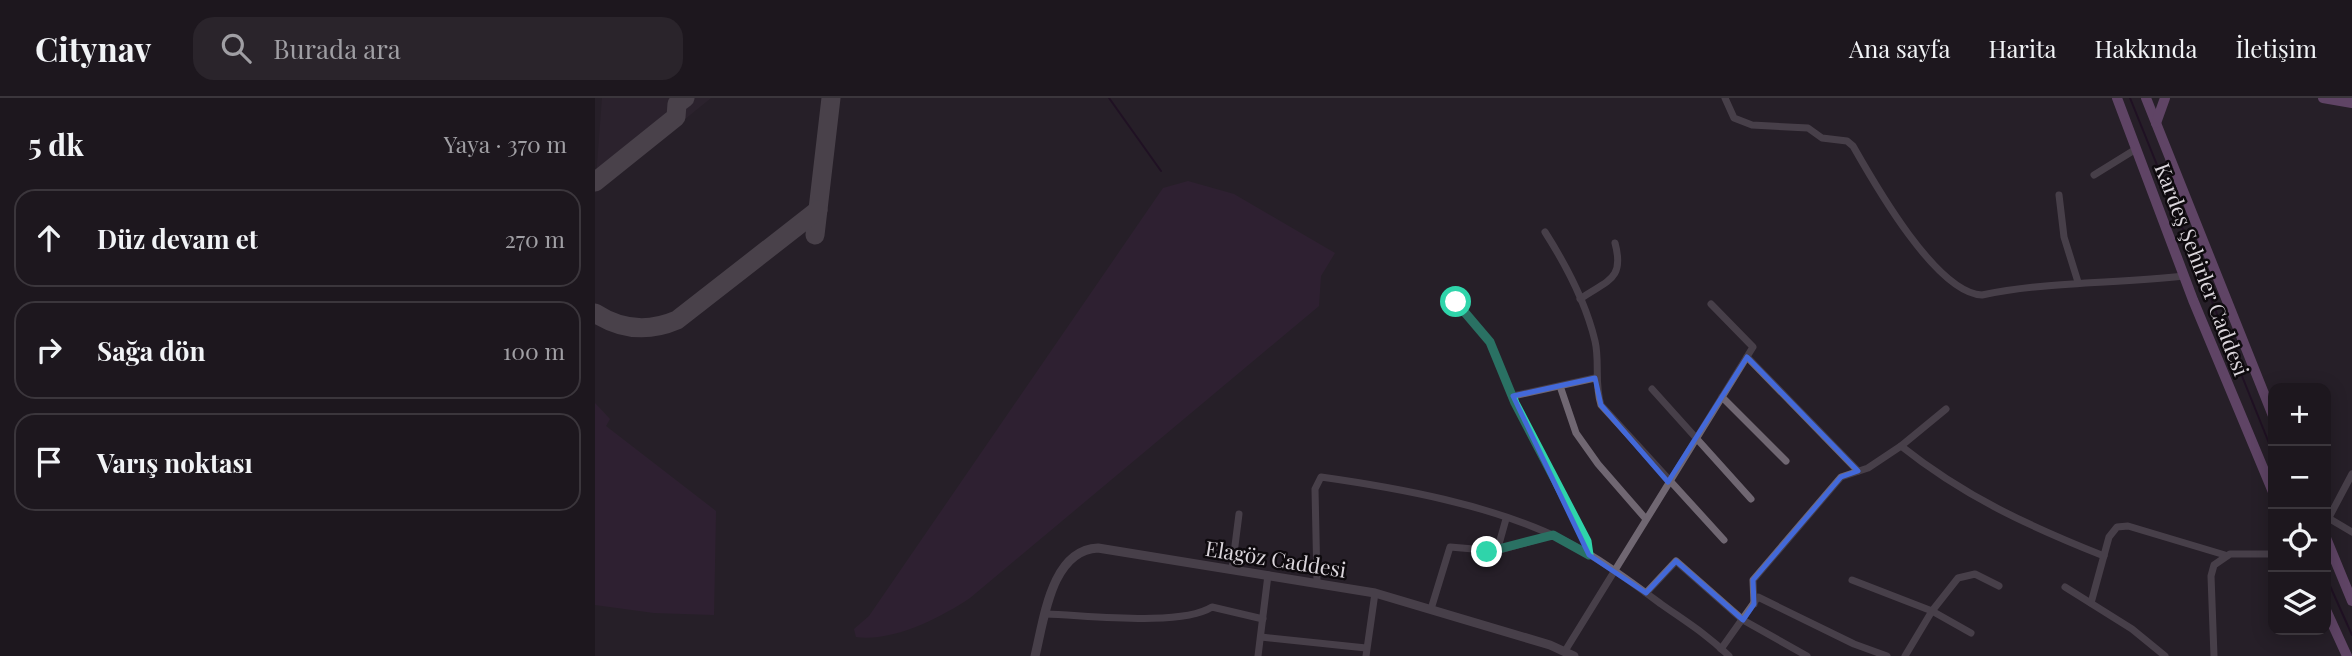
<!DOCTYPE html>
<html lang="tr">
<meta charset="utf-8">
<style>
body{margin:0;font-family:"Playfair Display",serif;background:#2a242b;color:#f1f3f6}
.controls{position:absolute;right:21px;bottom:21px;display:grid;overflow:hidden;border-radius:14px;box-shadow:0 4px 18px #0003}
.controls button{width:63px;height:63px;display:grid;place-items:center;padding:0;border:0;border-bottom:2px solid #3b363c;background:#1d171e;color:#f1f3f6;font:35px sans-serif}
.stop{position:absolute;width:21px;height:21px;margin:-16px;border:5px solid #2fd4aa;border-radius:50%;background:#fff}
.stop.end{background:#2fd4aa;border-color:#fff;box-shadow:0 2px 7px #0008}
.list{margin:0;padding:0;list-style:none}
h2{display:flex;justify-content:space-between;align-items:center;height:91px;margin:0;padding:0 28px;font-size:30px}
h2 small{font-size:23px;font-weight:400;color:#a09fa4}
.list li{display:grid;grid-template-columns:46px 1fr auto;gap:21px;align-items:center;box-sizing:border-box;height:98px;margin:0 14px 14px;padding:0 14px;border:2px solid #3b363c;border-radius:21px}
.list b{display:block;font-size:26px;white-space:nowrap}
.list em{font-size:23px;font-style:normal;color:#a09fa4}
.icon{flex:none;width:38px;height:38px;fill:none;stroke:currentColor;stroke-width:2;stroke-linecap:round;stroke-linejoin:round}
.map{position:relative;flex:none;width:1757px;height:558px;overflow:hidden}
header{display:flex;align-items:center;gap:42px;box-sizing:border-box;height:98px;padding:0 35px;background:#1d171e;border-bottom:2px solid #3b363c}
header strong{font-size:33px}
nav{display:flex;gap:38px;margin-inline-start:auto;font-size:24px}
.search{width:490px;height:63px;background:#2a242b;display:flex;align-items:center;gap:18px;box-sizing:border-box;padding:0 24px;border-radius:21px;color:#a09fa4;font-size:26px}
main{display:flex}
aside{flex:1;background:#1d171e}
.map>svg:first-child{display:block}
</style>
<header>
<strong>Citynav</strong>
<div class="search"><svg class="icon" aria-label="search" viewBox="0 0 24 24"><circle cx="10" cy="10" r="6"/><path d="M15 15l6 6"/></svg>Burada ara</div>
<nav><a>Ana sayfa</a><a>Harita</a><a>Hakkında</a><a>İletişim</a></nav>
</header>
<main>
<aside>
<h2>5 dk<small>Yaya · 370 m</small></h2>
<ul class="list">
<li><svg class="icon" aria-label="ahead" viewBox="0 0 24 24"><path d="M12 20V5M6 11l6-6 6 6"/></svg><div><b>Düz devam et</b></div><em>270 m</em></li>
<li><svg class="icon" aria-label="right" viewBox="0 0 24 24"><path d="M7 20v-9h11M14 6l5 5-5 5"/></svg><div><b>Sağa dön</b></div><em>100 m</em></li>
<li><svg class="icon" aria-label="arrive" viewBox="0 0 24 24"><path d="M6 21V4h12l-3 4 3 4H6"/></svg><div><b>Varış noktası</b></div></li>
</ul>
</aside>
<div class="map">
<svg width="1757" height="558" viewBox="0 0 1757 558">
<rect width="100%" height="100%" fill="#271f28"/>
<path fill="#322734" d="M7 0H116L0 94Z"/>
<g fill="#38233d">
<path d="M593 83 639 96 740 155 726 178 724 208 375 500C345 520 298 544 261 539L259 531 274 518 568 90Z"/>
<path d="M0 305 15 321 11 328 121 413 119 517 59 515 0 507Z"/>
</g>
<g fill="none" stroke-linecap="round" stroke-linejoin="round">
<g stroke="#18001e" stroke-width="2">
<path d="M514 0 566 73"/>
<path d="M1535 0 1678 355"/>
<path d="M1731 479 1757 537"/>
</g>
<g stroke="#736c74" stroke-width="19">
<path d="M0 84 81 19 82 6 90 0"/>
<path d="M220 137 236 0"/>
<path d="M0 215C26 232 54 234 82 222L223 112"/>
</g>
<g stroke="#706772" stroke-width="7">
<path d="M1130 0 1139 20 1157 27 1213 30 1227 40 1252 43 1258 48C1279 85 1341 195 1387 197 1454 183 1521 186 1589 178"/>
<path d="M1499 77 1541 51"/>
<path d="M1464 97 1469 139 1483 184"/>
<path d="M950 134C971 167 991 205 1000 243 1005 264 999 285 1006 307L1129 442"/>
<path d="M985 201C1012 182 1030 182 1020 145"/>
<path d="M861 204 895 244 920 305 992 443 994 457"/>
<path d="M1152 259 1263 373"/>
<path d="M965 288 981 335 1003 366 1050 420"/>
<path d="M1057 291 1156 401"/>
<path d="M918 298 1000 280"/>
<path d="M1127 299 1191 363"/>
<path d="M1306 348C1370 399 1434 428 1509 458"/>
<path d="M1735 421 1757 434"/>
<path d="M1731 425 1757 376"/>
<path d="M902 453 911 421"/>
<path d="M637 471 644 416"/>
<path d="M1257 482 1337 513 1376 535"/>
<path d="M722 484 720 391 726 379C804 390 897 407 968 442 1003 459 1035 483 1066 506 1090 523 1113 537 1134 558"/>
<path d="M1470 489 1537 531 1570 558"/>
<path d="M1051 495 1081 463 1148 522 1212 558"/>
<path d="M1496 505 1514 439 1522 429 1533 428 1630 457"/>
<path d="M1159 506 1158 482 1246 379 1273 370 1306 348 1351 311"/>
<path d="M836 511 855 449 902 453 958 437"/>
<path d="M451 516C491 517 585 529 617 509L668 521"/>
<path d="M666 539 771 550"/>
<path d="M1126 551 1163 499 1259 546 1292 558"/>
<path d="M970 553 1158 249 1116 206"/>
<path d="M663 558 673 477"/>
<path d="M771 558 780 495"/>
<path d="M1310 558 1337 513 1363 480 1380 476 1404 488"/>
<path d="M1619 558 1616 478 1619 467 1635 456H1678"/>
</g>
<path stroke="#706772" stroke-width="9" d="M440 558C449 522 456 452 503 450L780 495 955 547 979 558"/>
<g stroke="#a571b0" stroke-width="10">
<path d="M1522 0 1598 202 1678 394"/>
<path d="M1551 0 1678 318"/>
<path d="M1728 0 1757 5"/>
<path d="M1561 25 1570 0"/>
<path d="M1731 440 1757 503"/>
<path d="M1731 512 1752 558"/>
</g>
</g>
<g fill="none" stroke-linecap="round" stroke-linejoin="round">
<path stroke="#2fd4aa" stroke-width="9" d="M861 204 895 244 920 305 992 443 994 457 958 437 892 454"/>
</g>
<path d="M0 0H1757V558H0ZM1152 259 1263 373 1246 379 1158 482 1159 506 1148 522 1081 463 1051 495 994 457 918 298 1000 280 1006 307 1073 384Z" fill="#271f28" fill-opacity=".55" fill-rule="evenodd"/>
<path fill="none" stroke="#4369d9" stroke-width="5" stroke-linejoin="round" d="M1152 259 1263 373 1246 379 1158 482 1159 506 1148 522 1081 463 1051 495 994 457 918 298 1000 280 1006 307 1073 384Z"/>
<g text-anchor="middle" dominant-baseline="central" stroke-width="5" stroke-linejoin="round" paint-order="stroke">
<g font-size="21" fill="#dbd6dc" stroke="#0e0a0e">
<text transform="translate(1608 171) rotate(69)">Kardeş Şehirler Caddesi</text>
<text transform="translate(681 460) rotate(9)">Elagöz Caddesi</text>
</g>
</g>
</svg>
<div class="controls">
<button>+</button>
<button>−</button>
<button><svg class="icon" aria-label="locate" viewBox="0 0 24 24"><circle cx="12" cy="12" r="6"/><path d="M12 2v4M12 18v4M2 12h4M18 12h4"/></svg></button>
<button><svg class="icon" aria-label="layers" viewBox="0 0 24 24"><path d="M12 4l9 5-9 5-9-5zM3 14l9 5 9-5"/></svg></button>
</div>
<div class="stop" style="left:861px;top:204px"></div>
<div class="stop end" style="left:892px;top:454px"></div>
</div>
</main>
